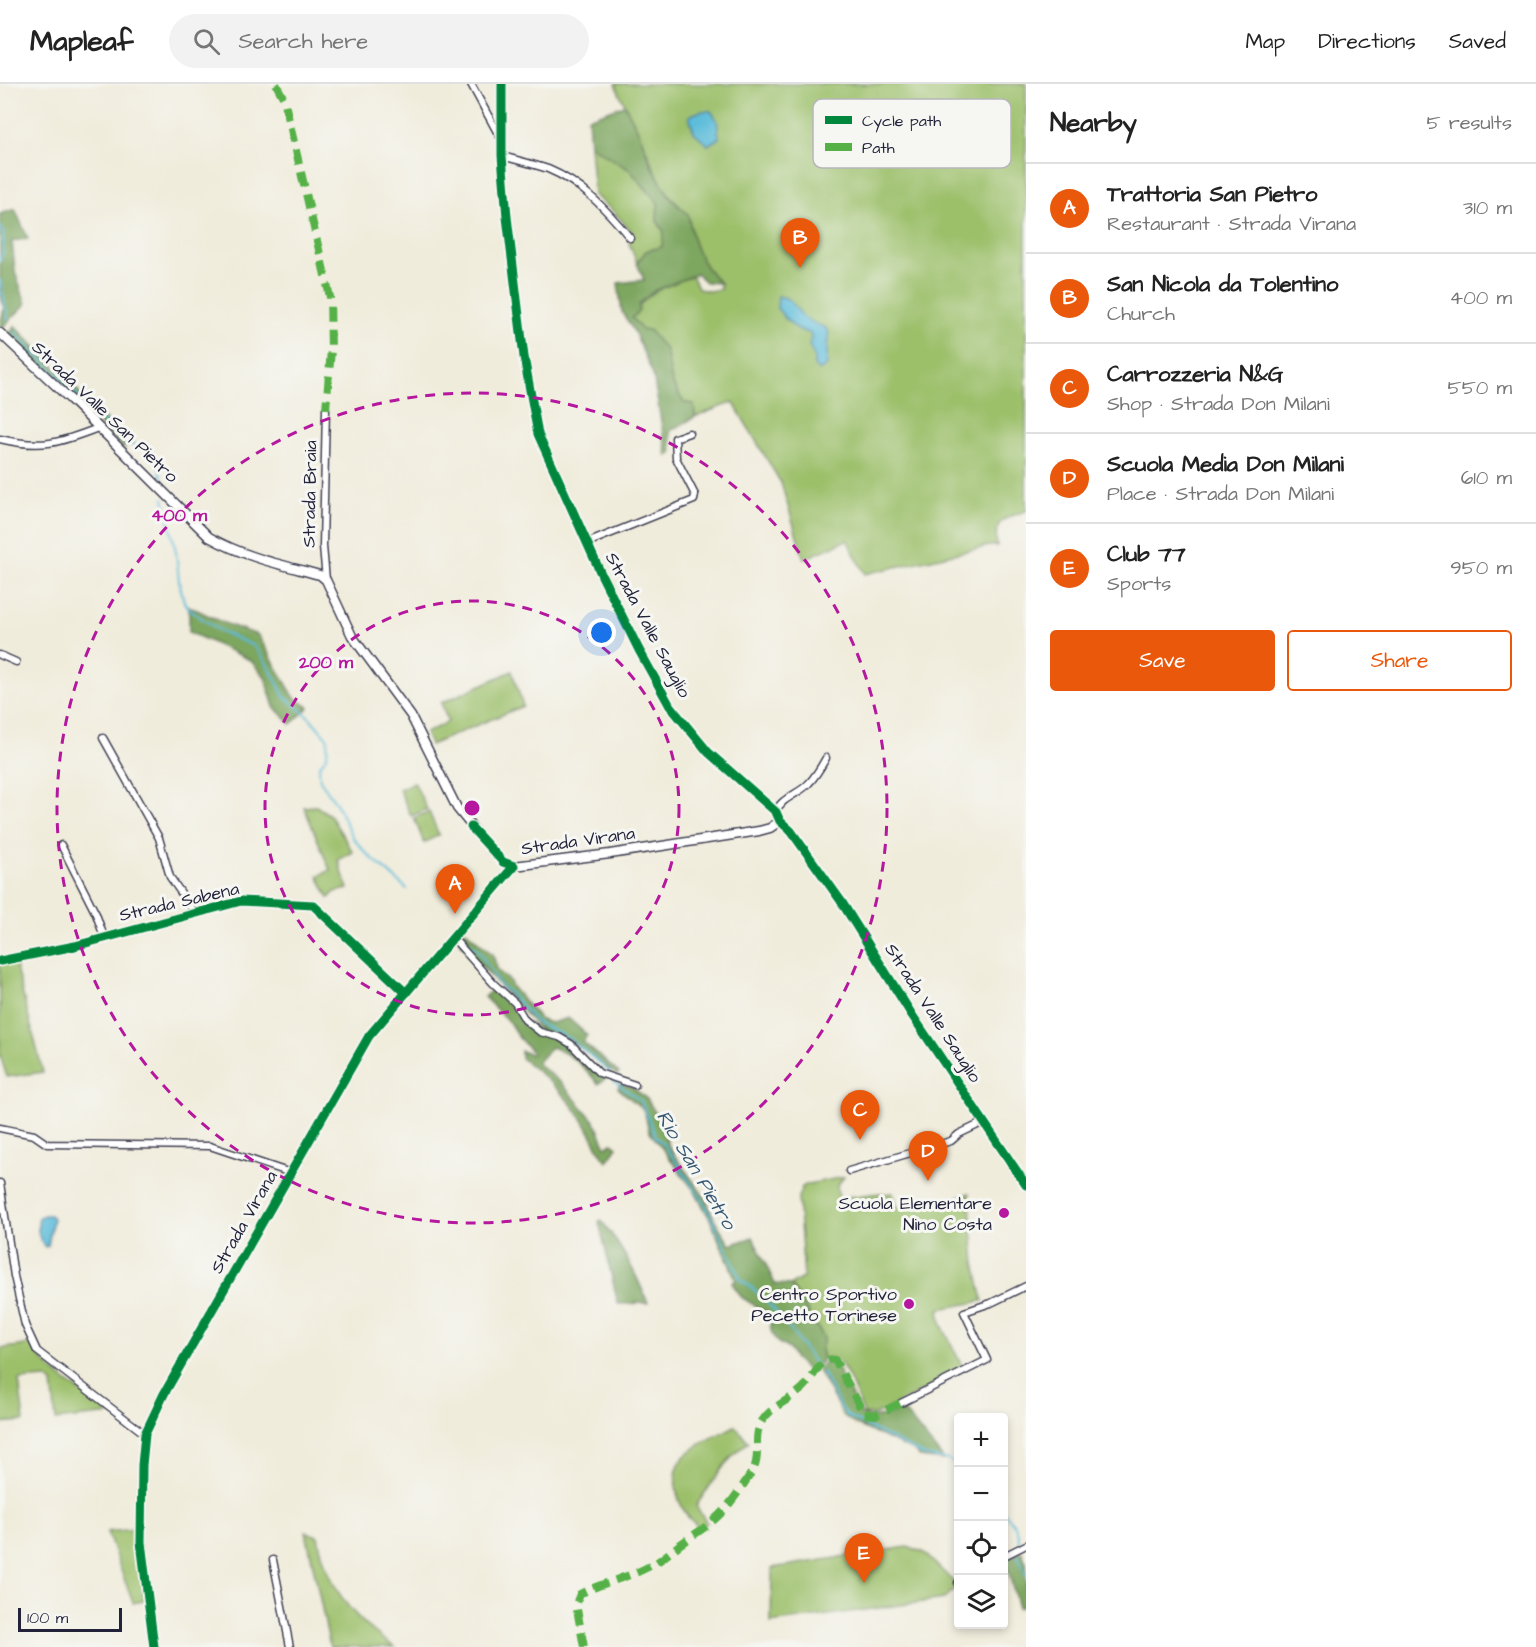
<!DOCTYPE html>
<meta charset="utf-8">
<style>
body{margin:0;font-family:"Architects Daughter",sans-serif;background:#f2f2f2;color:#222}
.controls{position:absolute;right:18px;bottom:18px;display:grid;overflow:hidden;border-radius:6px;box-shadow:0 3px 9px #0003}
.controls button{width:54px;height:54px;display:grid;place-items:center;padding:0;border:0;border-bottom:2px solid #e0e0e0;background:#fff;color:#222;font:30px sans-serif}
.scale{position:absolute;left:18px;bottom:15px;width:104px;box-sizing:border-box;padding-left:6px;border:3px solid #22223b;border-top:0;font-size:16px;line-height:21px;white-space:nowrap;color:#22223b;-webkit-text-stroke:4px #f6f6f2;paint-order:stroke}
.you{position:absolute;left:602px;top:549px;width:21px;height:21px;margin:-15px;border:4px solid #fff;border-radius:50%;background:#1a73e8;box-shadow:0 0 0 9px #1a73e833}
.badge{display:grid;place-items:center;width:39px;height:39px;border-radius:50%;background:#ea580c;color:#fff;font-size:20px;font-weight:700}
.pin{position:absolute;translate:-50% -50px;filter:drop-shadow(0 2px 3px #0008)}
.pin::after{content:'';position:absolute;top:32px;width:21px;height:18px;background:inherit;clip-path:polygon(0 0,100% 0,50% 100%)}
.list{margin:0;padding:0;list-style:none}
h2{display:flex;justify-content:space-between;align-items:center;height:78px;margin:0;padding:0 24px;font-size:26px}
h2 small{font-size:20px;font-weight:400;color:#767676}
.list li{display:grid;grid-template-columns:39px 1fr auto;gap:18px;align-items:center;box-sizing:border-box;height:90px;padding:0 24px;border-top:2px solid #e0e0e0}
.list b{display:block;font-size:22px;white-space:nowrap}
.list p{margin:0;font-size:20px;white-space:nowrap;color:#767676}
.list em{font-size:20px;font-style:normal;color:#767676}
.actions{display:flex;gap:12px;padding:18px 24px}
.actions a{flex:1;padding:14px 0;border:2px solid #ea580c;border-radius:6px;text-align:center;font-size:21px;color:#ea580c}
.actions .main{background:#ea580c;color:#fff}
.icon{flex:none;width:33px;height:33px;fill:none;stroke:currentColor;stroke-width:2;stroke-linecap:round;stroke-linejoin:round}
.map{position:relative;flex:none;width:1026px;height:1563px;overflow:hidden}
header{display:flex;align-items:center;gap:36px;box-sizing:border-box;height:84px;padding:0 30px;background:#fff;border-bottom:2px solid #e0e0e0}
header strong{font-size:28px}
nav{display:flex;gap:33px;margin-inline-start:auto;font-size:21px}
.search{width:420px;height:54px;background:#f2f2f2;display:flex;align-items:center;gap:15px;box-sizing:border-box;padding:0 21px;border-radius:33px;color:#767676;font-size:22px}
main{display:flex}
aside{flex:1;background:#fff}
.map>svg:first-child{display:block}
</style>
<header>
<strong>Mapleaf</strong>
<div class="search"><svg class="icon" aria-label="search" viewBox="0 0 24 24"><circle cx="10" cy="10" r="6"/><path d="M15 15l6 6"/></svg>Search here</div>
<nav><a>Map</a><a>Directions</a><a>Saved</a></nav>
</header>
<main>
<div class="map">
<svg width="1026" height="1563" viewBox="0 0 1026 1563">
<rect width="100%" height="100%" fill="#f6f6f2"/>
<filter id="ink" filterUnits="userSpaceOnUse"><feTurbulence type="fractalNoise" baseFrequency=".0167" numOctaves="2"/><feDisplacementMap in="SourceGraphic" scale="12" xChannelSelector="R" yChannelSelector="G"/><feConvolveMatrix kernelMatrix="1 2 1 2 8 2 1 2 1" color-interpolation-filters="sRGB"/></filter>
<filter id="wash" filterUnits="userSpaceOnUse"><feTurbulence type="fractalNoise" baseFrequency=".008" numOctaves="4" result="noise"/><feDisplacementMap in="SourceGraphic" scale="24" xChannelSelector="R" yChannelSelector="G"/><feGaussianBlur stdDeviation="1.35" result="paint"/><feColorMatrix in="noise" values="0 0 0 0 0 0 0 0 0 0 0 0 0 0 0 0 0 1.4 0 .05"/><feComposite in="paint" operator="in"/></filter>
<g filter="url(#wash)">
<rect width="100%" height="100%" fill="#f0ecdb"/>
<g fill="#9cc06a" stroke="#5f7152" stroke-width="1.5">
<path d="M615 0H1026V427C1004 434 993 436 997 462H989L865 490 847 456 804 475 781 399 733 318 695 333 694 320 684 319 672 298 666 266 642 247 632 234C646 206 665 203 692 192L699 205 709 207 721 205C719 195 710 190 704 182 694 166 691 148 688 130 658 104 655 85 640 51 632 33 622 17 615 0Z"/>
<path d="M590 61 630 86 658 119 657 137 664 148 662 163 646 167 637 179 629 159 634 150 613 127 594 111Z"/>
<path d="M512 587 523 622 430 661 425 649 448 638 441 619Z"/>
<path d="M414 698 427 725 411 732 399 705Z"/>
<path d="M316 722 330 731 353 768 338 776 348 805 335 808 329 814 318 792 330 786 304 723Z"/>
<path d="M429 728 439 751 424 759 414 734Z"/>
<path d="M14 877 43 988 7 993 0 971V880Z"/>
<path d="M844 1093 837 1102 839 1114 880 1109 881 1110 893 1109 896 1124 956 1114 969 1109 975 1179 983 1217 939 1225 941 1239 964 1286 875 1331 864 1330C858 1318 846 1277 833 1274 830 1273 826 1274 823 1275L821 1266 824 1254 791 1201 804 1193 798 1113 802 1103 808 1100Z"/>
<path d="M31 1260C48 1290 86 1310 113 1330L56 1336 52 1299 46 1294 19 1296 24 1337 0 1339V1265Z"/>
<path d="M735 1342 749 1358C728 1371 710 1402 696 1422L707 1439 700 1444C696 1440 690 1436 687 1431 676 1416 670 1390 683 1374 696 1360 718 1351 735 1342Z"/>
<path d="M137 1445 144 1517 133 1519 107 1448Z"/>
<path d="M306 1448 318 1452C327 1503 352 1535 395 1563H330Z"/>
<path d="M907 1463 923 1468 958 1502 944 1515 771 1539 772 1484Z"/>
</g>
<g fill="#7da65e" stroke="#50644c" stroke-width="1.5">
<path d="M625 21 640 51 651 81 671 115 688 130C693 159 698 177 720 199L705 198 697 190 654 207 639 220V227L632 234 642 246H649L666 266 672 298 684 319 694 320 695 333 670 347 672 370 667 372 653 291 635 249 622 228 618 199 644 196 637 179 646 167 662 163 664 148 657 137 658 119 630 86 590 61 588 34Z"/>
<path d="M15 125 28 155 12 157 15 187 26 220 3 243 0 241 4 225 0 207V130Z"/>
<path d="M15 242 109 339 133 358 124 364 16 257 10 248Z"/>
<path d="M189 522 224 539 258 551 294 613 309 623 291 640 274 623 265 593 250 576 189 548Z"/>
<path d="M465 846 493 871 498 887 509 896 513 904 541 936 551 939 568 934 587 951 583 958 619 989 617 991 581 964 559 951 543 947 528 933 461 859 459 854Z"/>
<path d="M494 904 506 912 523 936 556 955 606 994 598 1000C587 985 570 969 551 963L537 979 561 999 595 1038 606 1063 612 1059 617 1063 607 1077C596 1064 596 1058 588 1045 573 1017 546 993 521 974V967L531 970 532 968 519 954 509 938 484 913Z"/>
<path d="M620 1000 632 1003 647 1015 665 1045 667 1059 674 1071 706 1115 714 1135 730 1161 753 1153 775 1200 791 1201 824 1254 821 1266 823 1275 811 1289 795 1275 789 1265 777 1258 771 1247 770 1235 767 1229 741 1213 732 1199 736 1196 710 1135 694 1106 649 1047 644 1026 618 1004Z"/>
<path d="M601 1136C621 1161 636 1189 648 1219L618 1220 599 1138Z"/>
<path d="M830 1277 836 1282 861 1330C875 1338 888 1330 902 1325L944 1376 920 1373 914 1367 853 1339 843 1331 818 1286 825 1278Z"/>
<path d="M1022 1468 1026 1479V1530L1023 1522 1018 1524 1005 1474Z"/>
</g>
<g fill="#5abbd9" stroke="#3e6e8a" stroke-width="1.5">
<path d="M701 27H711L717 36 719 54 708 61 694 48 689 32Z"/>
<path d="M778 212C796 215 792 223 804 233 810 238 818 241 826 244L829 250C826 261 828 270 827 281L819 287 814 282V272L809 261 811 254 810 249C795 247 785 235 777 224Z"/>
<path d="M44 1131H50L53 1134 48 1162 45 1163C37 1154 37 1143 39 1133Z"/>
</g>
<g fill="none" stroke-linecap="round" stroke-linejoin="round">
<g stroke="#5abbd9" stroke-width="2">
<path d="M0 142C6 153 4 166 0 177"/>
<path d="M0 196 8 235"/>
<path d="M14 246 19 253 124 358 151 366 156 373 163 399"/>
<path d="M164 414 176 468 179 497 184 518 194 529 222 548 254 562 269 583 284 612 310 634 328 655 327 671 319 683 320 696 336 719 353 754 366 769 407 805"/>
<path d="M464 855 478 866 499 900 511 910 536 938 572 956 610 988"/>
<path d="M614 997 641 1017 656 1053 663 1059 705 1120 741 1196 755 1206 782 1234 815 1280"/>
<path d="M822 1288 840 1323 849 1333 925 1372 948 1376 958 1382"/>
<path d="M1004 1428C1012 1438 1019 1445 1019 1458"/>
<path d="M1018 1471 1026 1492"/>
</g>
</g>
</g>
<g filter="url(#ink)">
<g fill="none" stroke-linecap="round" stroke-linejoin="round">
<g stroke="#414053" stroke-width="9">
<g id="street">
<path d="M471 0 502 57"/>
<path d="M502 72C517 76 533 80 548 85 582 99 607 126 630 154"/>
<path d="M326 325 323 462 326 496"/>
<path d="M0 355C42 365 59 359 98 344"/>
<path d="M587 459 694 416 695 411 676 374 675 354 689 349"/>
<path d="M0 571 16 578"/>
<path d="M103 654 159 754 170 793 195 829"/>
<path d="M776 728C780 714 800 710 809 699 816 692 821 683 826 674"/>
<path d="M61 761 96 830 104 853"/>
<path d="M453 854 493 899 515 919 525 936 540 948 559 953 571 960 599 989 635 1001"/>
<path d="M0 877 75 862 241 817 313 821 406 909"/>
<path d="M0 1044 34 1051 47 1060 210 1062 291 1089"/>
<path d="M849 1087 951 1057 959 1050 984 1038"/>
<path d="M0 1099 14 1192 25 1241 37 1267 145 1350"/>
<path d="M901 1319 987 1276 964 1228 991 1219 1026 1202"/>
<path d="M1004 1472 1026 1461"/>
<path d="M273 1476 290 1563"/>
<path d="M958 1500V1499"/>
</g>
</g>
<g stroke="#414053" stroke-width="11">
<g id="secondary">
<path d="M502 0V72L507 133 524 273 538 350 602 492 639 566 670 622 708 668 776 728 780 737 791 747 841 817 912 931 1026 1101"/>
<path d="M0 249 71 316 209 453C247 474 279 480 320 491L326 496 352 552 411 632 457 724 491 766 503 778 514 782 610 770 759 747 770 744 780 737"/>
<path d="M154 1563 141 1458 142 1381 145 1350 164 1310 369 952 514 782"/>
</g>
</g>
<use href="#street" stroke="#fff" stroke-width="6"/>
<use href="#secondary" stroke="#fff" stroke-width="8"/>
<g stroke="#55b146" stroke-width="8" stroke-dasharray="15 8" stroke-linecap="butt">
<path d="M276 0 284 15 330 213 331 266 326 325"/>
<path d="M584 1563 576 1520 580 1510C603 1498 629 1494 652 1481 663 1475 672 1466 682 1459 693 1451 705 1444 715 1435 730 1422 741 1404 752 1388 761 1374 754 1358 759 1343 767 1322 792 1317 806 1301 815 1292 820 1272 835 1276L864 1330 875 1331 901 1319"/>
</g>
<g stroke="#f6f6f2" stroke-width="13">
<g id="cycleway">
<path d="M502 0V72L507 133 524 273 538 350 602 492 639 566 670 622 708 668 776 728 780 737 791 747 841 817 912 931 1026 1101"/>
<path d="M0 877 75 862 241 817 313 821 406 909"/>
<path d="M154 1563 141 1458 142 1381 145 1350 164 1310 369 952 514 782 503 778 471 743"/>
</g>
</g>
<use href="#cycleway" stroke="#00873e" stroke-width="9"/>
</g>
</g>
<g fill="none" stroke="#b5179e" stroke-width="3" stroke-dasharray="10 8">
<circle cx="472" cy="724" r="207"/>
<circle cx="472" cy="724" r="415"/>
</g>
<g fill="#b5179e" stroke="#f6f6f2" stroke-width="2">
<circle cx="1004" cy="1129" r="6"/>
<circle cx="909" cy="1220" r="6"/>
</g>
<g text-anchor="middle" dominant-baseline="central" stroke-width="6" stroke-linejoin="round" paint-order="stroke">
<g font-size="18" fill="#22223b" stroke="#f6f6f2">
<text transform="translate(105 328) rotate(44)">Strada Valle San Pietro</text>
<text transform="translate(310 410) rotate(-89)">Strada Braia</text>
<text transform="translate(648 541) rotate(62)">Strada Valle Sauglio</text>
<text transform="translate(578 757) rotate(-8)">Strada Virana</text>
<text transform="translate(179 818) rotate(-13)">Strada Sabena</text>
<text transform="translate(933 929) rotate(57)">Strada Valle Sauglio</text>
<text transform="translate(244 1138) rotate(-60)">Strada Virana</text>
</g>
<g font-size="18" fill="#22223b" stroke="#f6f6f2" text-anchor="end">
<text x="992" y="1119">Scuola Elementare<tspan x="992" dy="21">Nino Costa</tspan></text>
<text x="897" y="1210">Centro Sportivo<tspan x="897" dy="21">Pecetto Torinese</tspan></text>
</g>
<g font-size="20" font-style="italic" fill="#365872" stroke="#f6f6f2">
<text transform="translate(696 1086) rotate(59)">Rio San Pietro</text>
</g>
</g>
<rect x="813" y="15" width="198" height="69" rx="9" fill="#f6f6f2" stroke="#b6b6bb" stroke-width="1.5"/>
<rect x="825" y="32" width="27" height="8" fill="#00873e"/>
<rect x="825" y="59" width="27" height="8" fill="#55b146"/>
<g font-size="16" fill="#22223b">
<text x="862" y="42">Cycle path</text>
<text x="862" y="69">Path</text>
</g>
<circle cx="472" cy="724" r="9" fill="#b5179e" stroke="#f6f6f2" stroke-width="3"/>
<g font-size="18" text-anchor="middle" font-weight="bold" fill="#b5179e" stroke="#f6f6f2" stroke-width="6" stroke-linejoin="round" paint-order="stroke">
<text x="179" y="437">400 m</text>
<text x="326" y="584">200 m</text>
</g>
</svg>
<div class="controls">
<button>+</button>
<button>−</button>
<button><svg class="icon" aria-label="locate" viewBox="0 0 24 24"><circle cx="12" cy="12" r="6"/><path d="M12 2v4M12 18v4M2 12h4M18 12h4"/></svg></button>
<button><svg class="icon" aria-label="layers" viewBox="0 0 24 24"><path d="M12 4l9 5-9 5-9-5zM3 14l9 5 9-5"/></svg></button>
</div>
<div class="scale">100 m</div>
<div class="you"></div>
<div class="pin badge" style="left:455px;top:830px">A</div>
<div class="pin badge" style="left:800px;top:184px">B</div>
<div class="pin badge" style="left:860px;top:1056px">C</div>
<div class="pin badge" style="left:928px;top:1097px">D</div>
<div class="pin badge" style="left:864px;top:1499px">E</div>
</div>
<aside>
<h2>Nearby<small>5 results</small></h2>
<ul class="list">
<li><span class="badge">A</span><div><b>Trattoria San Pietro</b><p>Restaurant · Strada Virana</p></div><em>310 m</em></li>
<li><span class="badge">B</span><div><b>San Nicola da Tolentino</b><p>Church</p></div><em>400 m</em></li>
<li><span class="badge">C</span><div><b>Carrozzeria N&amp;G</b><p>Shop · Strada Don Milani</p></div><em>550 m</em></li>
<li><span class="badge">D</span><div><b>Scuola Media Don Milani</b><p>Place · Strada Don Milani</p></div><em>610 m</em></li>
<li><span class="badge">E</span><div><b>Club 77</b><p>Sports</p></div><em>950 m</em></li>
</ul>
<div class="actions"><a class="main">Save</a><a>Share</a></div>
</aside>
</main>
